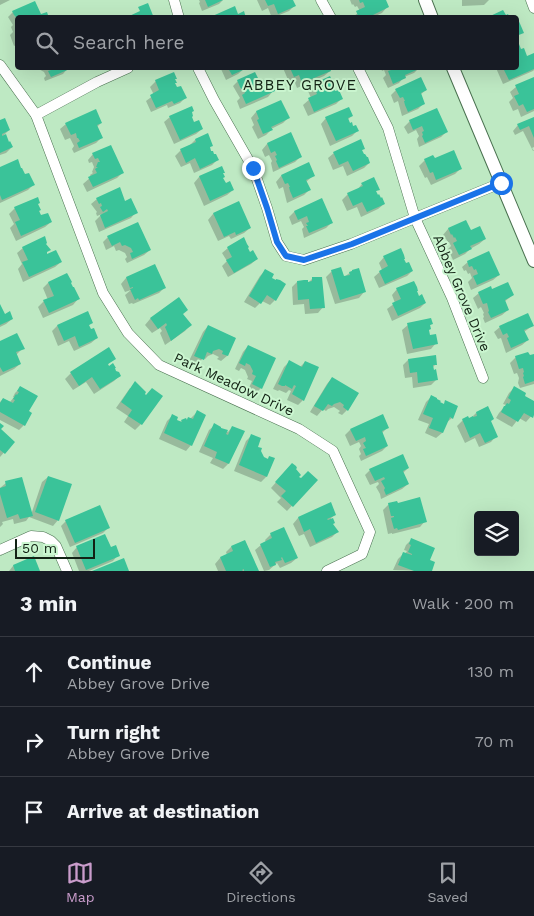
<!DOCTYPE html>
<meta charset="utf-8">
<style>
body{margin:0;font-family:"Work Sans",sans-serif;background:#242831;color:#f1f3f6}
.controls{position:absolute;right:15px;bottom:15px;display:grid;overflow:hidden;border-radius:5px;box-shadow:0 5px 20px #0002}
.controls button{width:45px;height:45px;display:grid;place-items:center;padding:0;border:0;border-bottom:1px solid #363941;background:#171b24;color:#f1f3f6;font:25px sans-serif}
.scale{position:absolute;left:15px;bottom:12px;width:80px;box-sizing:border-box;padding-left:5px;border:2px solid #122214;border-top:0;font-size:14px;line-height:18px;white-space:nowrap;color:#122214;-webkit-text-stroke:4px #cbf6d0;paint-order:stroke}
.stop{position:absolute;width:15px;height:15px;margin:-11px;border:4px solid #1a73e8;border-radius:50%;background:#fff}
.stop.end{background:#1a73e8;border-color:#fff;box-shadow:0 1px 5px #0008}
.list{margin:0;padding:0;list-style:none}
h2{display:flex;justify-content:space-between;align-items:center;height:65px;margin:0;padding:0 20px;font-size:21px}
h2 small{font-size:16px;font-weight:400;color:#9ea1a6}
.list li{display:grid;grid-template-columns:32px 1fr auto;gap:15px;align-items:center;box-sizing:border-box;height:70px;padding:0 20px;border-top:1px solid #363941}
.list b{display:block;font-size:19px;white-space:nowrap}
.list p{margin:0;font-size:16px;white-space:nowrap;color:#9ea1a6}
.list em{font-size:16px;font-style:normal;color:#9ea1a6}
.icon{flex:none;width:28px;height:28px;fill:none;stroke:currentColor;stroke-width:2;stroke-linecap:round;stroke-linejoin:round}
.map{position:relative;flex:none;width:534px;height:571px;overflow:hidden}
.search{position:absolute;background:#171b24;box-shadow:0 5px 20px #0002;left:15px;right:15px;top:15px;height:55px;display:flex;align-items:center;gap:12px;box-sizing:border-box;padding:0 18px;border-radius:5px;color:#9ea1a6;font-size:19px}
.sheet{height:275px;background:#171b24}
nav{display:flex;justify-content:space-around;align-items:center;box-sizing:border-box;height:70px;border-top:1px solid #363941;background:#171b24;font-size:14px;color:#9ea1a6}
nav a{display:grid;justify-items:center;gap:2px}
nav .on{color:#c99ccb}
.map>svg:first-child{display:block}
</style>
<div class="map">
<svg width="534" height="571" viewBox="0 0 534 571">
<rect width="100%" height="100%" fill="#bee9c3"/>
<g fill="#0003">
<path d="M0 0H10L0 5Z"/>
<path d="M199 0H223L219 4 202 11 199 3 200 2Z"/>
<path d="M257 0H292L294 6 289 11 272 18 268 8 262 11Z"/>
<path d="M350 0H384L387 7 382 13 371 18H352L360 11 357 6 355 7 353 4 352 5Z"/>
<path d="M462 0H489L484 5 462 6Z"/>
<path d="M13 12 18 18V44L14 46 10 35 13 32 11 27 13 25 8 17Z"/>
<path d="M534 56V70L533 71 503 84 496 68H516L527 58Z"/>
<path d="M34 68H68L63 74 45 81 44 78 46 76 44 72 37 68 35 69Z"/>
<path d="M223 68H245L238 74 226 80 221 69Z"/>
<path d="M283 68H328L330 71 324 76 297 88 294 80 289 82Z"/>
<path d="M381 68H419L414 73 404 77 399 83 388 88 383 78 386 75 384 70 382 71Z"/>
<path d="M330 78 332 88 341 99 336 104 308 116 303 105 311 98 308 91 313 85Z"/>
<path d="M534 78V111L521 117 518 109 513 111 509 102 513 98 510 92 516 87Z"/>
<path d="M156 81 174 84 185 98 180 103 168 108 167 105 151 112 146 101 154 95 150 87Z"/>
<path d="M238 81 259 84 273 91 268 97 240 109 237 101 240 98 233 86Z"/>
<path d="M396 90H426L420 95 424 103 418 109 402 116 398 101 394 103 391 95Z"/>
<path d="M281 101 288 118 283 123 271 129V130L266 135 258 139 252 127 254 125 251 118 256 112Z"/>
<path d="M190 113 193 124 202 129 196 134 174 144 164 122 170 117Z"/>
<path d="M352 116 347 120 357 131 352 136 330 146 321 124 326 118Z"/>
<path d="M534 118V147L532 148 534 151H533L523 131 515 135 513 131 518 125Z"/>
<path d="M0 121 9 130 1 138 12 147 6 153 0 155Z"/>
<path d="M410 121 446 132 441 137 419 147 417 139 419 136 416 130 408 134 404 127Z"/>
<path d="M101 123 97 127 102 137 96 143 74 153 72 149 74 146 70 138 65 140 60 129 66 124Z"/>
<path d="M290 134 300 157 295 162 273 172 271 163 272 161 269 155 265 157 262 150 267 144Z"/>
<path d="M195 140 212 145 209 148 217 160 212 165 194 173 190 163 181 167 175 156 181 150 190 145Z"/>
<path d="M364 148 361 151 369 163 364 168 347 176 343 166 333 170 328 158 334 153Z"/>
<path d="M93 154 122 173 117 178 87 192 83 184 91 177 90 175 93 173 92 172 94 167 92 162 89 163 88 160Z"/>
<path d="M425 160H434L460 169 455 174 431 185 427 177 425 178 419 166Z"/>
<path d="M309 164 314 175 306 182 309 190 304 195 287 203 283 187 279 189 276 182 281 176Z"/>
<path d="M0 168 24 176 34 184 28 190 0 203Z"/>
<path d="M221 168 222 178 225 184 233 190 227 195 204 206 194 183 199 177Z"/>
<path d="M362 184 378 189 375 192 384 204 378 209 361 217 357 207 347 211 342 200 348 194 357 190Z"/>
<path d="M97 199 125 202 136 212 131 218 99 232 95 221 102 214 97 216 96 213 97 212 91 204Z"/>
<path d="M321 200 331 223 326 228 304 238 302 229 304 227 301 221 292 225 289 217 294 212Z"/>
<path d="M238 203 250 228 244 233 231 239 229 236 218 241 208 220 213 214Z"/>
<path d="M37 204 41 217 51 222 45 227 16 241 10 228 14 224 9 214 15 208Z"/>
<path d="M466 221 470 232 485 239 479 244 470 249 465 254 453 260 448 249 451 246 449 242H448L446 239H445L443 235 448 229Z"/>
<path d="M108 237 150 250 144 255 127 263 125 259 127 257 125 253 119 250 116 251 114 246 106 250 103 242Z"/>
<path d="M23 248 46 253 61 262 55 267 23 282 18 269 22 264 17 253Z"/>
<path d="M228 248 257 259 251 264 228 277 222 266 227 261 222 253Z"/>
<path d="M384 257 403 260 412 271 407 276 379 288 374 277 382 270 379 263Z"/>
<path d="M468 262 499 275 493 280 471 290 468 282 472 278 470 273 468 274 466 270 464 271 462 267Z"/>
<path d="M155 266 165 287 159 293 133 304 132 303 129 304 125 295 131 290 125 292 121 284 126 278Z"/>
<path d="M265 271 270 278 275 300 270 305 262 301 255 308 244 302 260 276Z"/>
<path d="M332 271 343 278 352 271 364 292 359 298 335 304 326 277Z"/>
<path d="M67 275 70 283 78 299 73 305 43 318 38 307 44 301 48 300 43 288 48 283Z"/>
<path d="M312 279 323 307 318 313 305 314 304 304 293 305 292 287 297 282 307 284Z"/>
<path d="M397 289 418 297 425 303 420 308 392 321 387 309 395 303 392 295Z"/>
<path d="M492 291 513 295 504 302 508 310 502 315 485 323 483 318 484 317 483 314 484 313 481 307 478 309 473 298 479 293Z"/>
<path d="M179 299 182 314 190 325 185 331 165 345 160 333 162 331 160 328 152 333 145 325 150 319Z"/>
<path d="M0 307 4 315 12 319 6 324 0 327Z"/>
<path d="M91 323 88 326 91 331 97 338 91 343 74 351 69 341 58 346 52 331 57 326Z"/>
<path d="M431 324 429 327 428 330 429 337 436 343 431 349 407 354 402 330 408 325Z"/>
<path d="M208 326 235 338 227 356 221 361 217 359 219 357 213 354 208 356 205 359 203 358 197 365 189 361 203 332Z"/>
<path d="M532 326 524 332 528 340 522 345 506 353 501 338 498 339 494 332 500 327Z"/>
<path d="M0 342 23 348 16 355 20 364 14 369 0 376Z"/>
<path d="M248 346 261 388 256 393 248 390 252 381 247 379 248 377 245 370 241 368 239 371 235 369 243 352Z"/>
<path d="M108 349 114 359 107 365 113 368 119 376 114 381 94 394 86 382 73 390 65 379 71 373Z"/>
<path d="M534 355V384L520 388 518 383 519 378 517 373 514 374 510 363 516 357H529Z"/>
<path d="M408 360 436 364 432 368 436 380 431 385 413 388 412 377 405 378 403 365Z"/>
<path d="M289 362 300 367 305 362 303 400 298 405 287 400 291 391 289 390 286 393 279 390 278 391 273 389 284 367Z"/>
<path d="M332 378 347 410 342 415 338 413 340 411 334 407 328 409 326 411 323 409 317 416 310 412 327 384Z"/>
<path d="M20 388 28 412 24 425 19 430 0 420V402L3 399 10 402 14 397H13L15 393Z"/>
<path d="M130 388 145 396H161L141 424 135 430 124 422 128 416 116 408Z"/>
<path d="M514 388 523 397 534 403V413L526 422 519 418 512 427 496 418 499 413 506 405 503 404 509 393Z"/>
<path d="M431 397 443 405 446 402 452 418 446 423 442 433 436 438 425 433 429 424 418 420 426 402Z"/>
<path d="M197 412 191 445 186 451 159 439 167 421 172 416 175 420 180 422 182 421H186L188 418 190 419Z"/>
<path d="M476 413 490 422 496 436 491 442 479 447 475 438 465 443 457 426 463 420 471 418Z"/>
<path d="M215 425 228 432 232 427 228 464 223 469 210 463 213 458 199 452 209 430Z"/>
<path d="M388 427 382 433 387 446 382 451 361 461 359 456 361 454 359 449 361 446 359 442 350 446 345 435 350 430Z"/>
<path d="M0 430 13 442 0 457Z"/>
<path d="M252 435 256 447 260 451 263 458 267 460 269 457 266 477 261 482 234 471 246 441Z"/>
<path d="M292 464 298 477 301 480H316L287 511 277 502 281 498 271 488Z"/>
<path d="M408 468 403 473 408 484 402 489 381 499 380 494 376 487 379 484 378 482 370 485 365 475 370 470Z"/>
<path d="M48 477 58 520 53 526 29 517 26 521 14 524 13 519 2 522 3 524 0 527V488L6 483 31 515 42 482Z"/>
<path d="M330 504 335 515 331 518 333 523 332 524 337 532 332 537 310 547 304 534 299 536 293 524 298 518Z"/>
<path d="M389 504 425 521 420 527 392 534V533L388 534 383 510Z"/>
<path d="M66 521 108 528 103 533 70 547 61 526Z"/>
<path d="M271 534 297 558 291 563 280 568 277 563 269 570 264 571 255 550 261 545 266 542 265 540Z"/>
<path d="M411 540 429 561 431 571 393 570 398 559 404 553 405 554 407 551 404 550 406 545Z"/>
<path d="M245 541 258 571H218L215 564 220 558 227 555 226 552 231 547Z"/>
<path d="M77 547 110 549 118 555 113 561 89 571H79L72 553Z"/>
<path d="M33 558 39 571H9L13 566Z"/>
</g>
<g fill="#3ac399">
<path d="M205 0H223L208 7Z"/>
<path d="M265 0H293L296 6 278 14 274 4 268 6Z"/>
<path d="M359 0H386L389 7 367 18H359L356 11 365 7 363 2 360 3Z"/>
<path d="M35 1 41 14 47 12 49 18H17L14 15 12 11Z"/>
<path d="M148 3 154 18H125L140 11 138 7Z"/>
<path d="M235 6 238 14 244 11 246 18H208Z"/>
<path d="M503 10 506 15 508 14 510 18H486Z"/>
<path d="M518 19 524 33 516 36V20Z"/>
<path d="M516 44H519L521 49 524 48 527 56 534 53V69L509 80 503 68H516Z"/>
<path d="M50 68H72L51 77 48 71 51 70Z"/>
<path d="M228 68H244L245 69 232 75Z"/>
<path d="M290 68H330L331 71 302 83 299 75 294 77Z"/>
<path d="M390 68H421L405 75 406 78 393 84 388 71 391 70Z"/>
<path d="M174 72 177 79H175L177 83H175L177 87 181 86 187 98 174 104 172 101 156 108 150 95 159 90 155 80Z"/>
<path d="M255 72 260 82 269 78 275 91 246 104 242 95 245 93 244 89 242 90 240 87 237 80Z"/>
<path d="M330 76 335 87H333L335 91 339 90 343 99 314 112 308 98 317 94 313 84Z"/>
<path d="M421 77 427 90 421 93 425 104 408 112 405 105 404 101H405L403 97 400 98 395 89Z"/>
<path d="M534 77V109L527 112 523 104 519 106 514 96 519 94 515 85Z"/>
<path d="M281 100 290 118 271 127 273 130 263 134 257 120 259 119 256 111Z"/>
<path d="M192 106 194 111 192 112 193 116 192 117 194 122 199 120 203 129 180 140 169 116Z"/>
<path d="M349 107 353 116 348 118 350 123 352 122 353 126 356 125 359 131 336 141 325 117Z"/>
<path d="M437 108 448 132 425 143 422 136 423 135 422 132 424 131 422 126 413 130 409 120Z"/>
<path d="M96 109 102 123 97 125 103 138 79 148 77 143 80 141 78 138H77L76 133 71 135 65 123Z"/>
<path d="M534 117V138L529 126 520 130 517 124Z"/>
<path d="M5 118 10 130 2 134V136L6 134 9 142 10 141 13 147 0 153V120Z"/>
<path d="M291 132 302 157 279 168 276 161 277 160 275 156 277 155 275 151 271 153 267 143Z"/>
<path d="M208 133 213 146 210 147 211 151H213L214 154H216L219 160 200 169 195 158 186 163 180 149 196 142 195 139Z"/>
<path d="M361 139 365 149 362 150 364 154H365L367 157H368L370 163 353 171 348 161 339 165 333 152Z"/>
<path d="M111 145 124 173 93 187 88 177 97 173 95 169 98 167H96L98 162H100L98 158 95 159 92 153Z"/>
<path d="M454 150 462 169 436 180 433 172 430 173 424 159 433 155 435 158Z"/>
<path d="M18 159 21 168H22L25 174 29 173 35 185 2 200 0 195V167Z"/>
<path d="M309 162 315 176 306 180 311 190 293 198 290 191 289 187H290L288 183 285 184 281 175Z"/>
<path d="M222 166 225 173H223L225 177 223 178 226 183 230 181 234 190 210 201 199 176Z"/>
<path d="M374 177 380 190 376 191 378 195 379 194 381 198 382 197 385 204 367 212 362 202 353 206 347 193 363 186 361 183Z"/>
<path d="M120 187 125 201 131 198 138 213 105 228 100 215 108 211 107 209 103 212 100 207 102 206 101 203 99 204 96 198Z"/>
<path d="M38 197 40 203 38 204 41 210 39 211 41 215 48 213 52 222 21 236 15 222 20 220 14 207Z"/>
<path d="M322 198 333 223 309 233 306 226H308L306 223 309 222 307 216 298 220 294 211Z"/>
<path d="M239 201 251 228 236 235 235 232 224 237 213 213Z"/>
<path d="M466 220 471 230 480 226 486 239 470 246 472 249 459 255 453 243 457 241 455 237 454 238 452 234 451 235 448 228Z"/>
<path d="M138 222 151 250 132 259 130 253 133 252 131 248 125 245 122 246 120 242 112 246 107 236Z"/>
<path d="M45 236 47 243 46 244 51 250 47 252V254L56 250 62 262 29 277 22 262 28 260 22 247Z"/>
<path d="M244 237 247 244 249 247 248 248 250 252 253 250 258 259 234 273 226 260 232 257 227 247Z"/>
<path d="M401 248 404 255 405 259H404L406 263 409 262 413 271 385 284 379 271 388 266 383 256Z"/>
<path d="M489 251 500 275 477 285 473 276 478 274 476 269 474 270 472 266 469 267 467 261Z"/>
<path d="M155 264 166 288 139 300 138 298 135 300 130 289 133 288V287L130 288 126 277Z"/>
<path d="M341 267 344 276 350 275 349 272 352 271V270L359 268 366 292 340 300 331 270Z"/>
<path d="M265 269 274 274 272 278 276 280V279L280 280 286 284 276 301 267 295 261 304 249 296Z"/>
<path d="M67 273 72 282 71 283 73 287H74L80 299 49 313 43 300 54 296 48 282Z"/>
<path d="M312 277H322L325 308 310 309 309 299 298 300 297 281 304 280H308V282L312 281Z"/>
<path d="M414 281 417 287 418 291H417L419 296 422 294 426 303 398 316 392 303 401 299 396 288Z"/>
<path d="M508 282 514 295 505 300 509 310 491 318 488 312 489 311 487 303 483 304 478 292 491 286 492 289Z"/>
<path d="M179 297 188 310 183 314 192 325 171 341 165 327 167 325 166 323 158 329 150 318Z"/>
<path d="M0 304 5 314 10 311 13 319 0 325Z"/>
<path d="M88 311 93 323 89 325 91 329 94 328 98 338 79 347 75 336 64 341 57 325Z"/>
<path d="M528 313 534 326 524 330 529 340 511 348 507 338 509 337 507 333 503 335 499 326Z"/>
<path d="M431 318 433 324 430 325 431 329 429 330 430 335 436 334 438 344 413 349 407 323Z"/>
<path d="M208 325 236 338 228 356 222 354 223 351 219 349 213 351 212 354 207 352 204 360 194 356Z"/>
<path d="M17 333 25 349 16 352 21 364 3 372 0 367V341Z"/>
<path d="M248 345 276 358 262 389 252 384 256 376 252 374 253 371 250 365 246 363 245 366 239 363Z"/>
<path d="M109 347 116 359 108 364 109 366 113 363 116 368H115L116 371 119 372 121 376 100 389 92 377 79 386 70 372Z"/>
<path d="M528 352 530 355 534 354V381L525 384 523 377 524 376 523 373 524 372 523 368 519 369 515 356Z"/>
<path d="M436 355 437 365H433L434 370 436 369 438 380 418 383 417 372 410 373 408 359Z"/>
<path d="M289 360 302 367 305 361 319 367 304 401 292 394 296 386 294 385 292 389 285 385V386H282L278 384Z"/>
<path d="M332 377 359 393 348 411 343 407 344 405 340 402 334 404 332 406 328 404 323 411 314 406Z"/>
<path d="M135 381 146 392 145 394 146 395 152 388 163 396 142 425 128 416 132 410 121 402Z"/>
<path d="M20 386 38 396 29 411 32 413 25 426 0 412V403L3 398 13 403 15 400 13 399 16 394 17 395 19 392 17 391Z"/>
<path d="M514 386 526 393 525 396 534 401V415L533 418 524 413 518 422 501 412 504 406H505L507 403 509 404 511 400 508 398Z"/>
<path d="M431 395 437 398V399L441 401 440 402 444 404 445 400 458 406 453 419 450 417 443 433 429 428 433 418 423 414Z"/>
<path d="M488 406 494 419 491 421 498 437 485 443 480 433 470 438 462 419 468 416 469 418 473 416V417L477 416 476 412Z"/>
<path d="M197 410 206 415 192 446 164 433 172 414 178 417 177 420 182 422 181 420 186 418 187 420 188 417 193 419Z"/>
<path d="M383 414 389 428 382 431 388 446 366 456 363 449 366 448 363 443 366 441 365 437 356 441 350 429Z"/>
<path d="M0 423 4 426 1 429 15 442 5 454 0 450Z"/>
<path d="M214 423 221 427V428L228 430 226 434 228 435 232 426 245 431 229 464 215 458 217 452 204 446Z"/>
<path d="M251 434 261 438 258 447 262 448 261 451 264 457 268 459 269 456 275 458 267 477 239 465Z"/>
<path d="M403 454 409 468 403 471 409 484 386 495 384 490 385 488 381 481 385 479 384 477 375 481 369 469Z"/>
<path d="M292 463 296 466 297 468 296 469 301 475 299 477 301 478 308 471 318 480 293 507 281 496 286 491 275 482Z"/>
<path d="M48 476 72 484 59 521 35 512Z"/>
<path d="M22 477 33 516 20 519 18 514 7 518 0 494V488L6 486 5 481Z"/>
<path d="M420 497 427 522 398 530 397 528 394 529 391 518 394 517V516H391L388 503 397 501 398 503Z"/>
<path d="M331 502 336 515 327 519 328 520 333 518 335 523 333 524 339 532 316 543 310 529 304 532 298 517Z"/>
<path d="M100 505 110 528 75 543 65 520Z"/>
<path d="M284 527 298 558 285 563 282 557 281 558 282 560 275 562 276 565 270 567 260 544 272 538 270 533Z"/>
<path d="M105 534 111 547 116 545 120 556 86 570 76 546Z"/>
<path d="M411 538 435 548 430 560 435 562 432 571H414L398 565 403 552 412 555V554L408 552 411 545 409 544Z"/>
<path d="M245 540 259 571H244V569L242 570 243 571H226L220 557 233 551 231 546Z"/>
<path d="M34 556 40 571H15L13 565Z"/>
<path d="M124 558 129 571H92Z"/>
</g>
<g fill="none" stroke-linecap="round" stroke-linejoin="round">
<g stroke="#4a7150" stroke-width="11">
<g id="minor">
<path d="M174 0 179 18"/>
<path d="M321 0 331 18"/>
<path d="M531 0 534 8"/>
<path d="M0 65 36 115 103 293 128 333 159 365 299 429 333 451 370 532 362 554 327 571"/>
<path d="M198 68 214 100 253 168 267 208 277 242 286 256 304 260 351 244 501 183"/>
<path d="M358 68 388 128 415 218 452 298 483 378"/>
<path d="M36 115 97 82 128 68"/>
<path d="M0 550 31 536 43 537 51 541 56 546 67 571"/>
</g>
</g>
<g stroke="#4a7150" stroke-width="14">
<g id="tertiary">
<path d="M425 0 432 18"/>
<path d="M453 68 534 261"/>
</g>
</g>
<use href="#minor" stroke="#fff" stroke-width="10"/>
<use href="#tertiary" stroke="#fff" stroke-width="12"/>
</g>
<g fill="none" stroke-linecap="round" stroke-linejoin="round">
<path stroke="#1a73e8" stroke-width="6" d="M253 168 267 208 277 242 286 256 304 260 352 244 501 183"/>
</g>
<g text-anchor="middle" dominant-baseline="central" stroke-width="4" stroke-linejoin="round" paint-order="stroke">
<g font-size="14" fill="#122214" stroke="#cbf6d0">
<text transform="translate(462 293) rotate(67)">Abbey Grove Drive</text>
<text transform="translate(234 384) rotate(25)">Park Meadow Drive</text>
</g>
<g font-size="15" letter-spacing="1" fill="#122214" stroke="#cbf6d0">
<text x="300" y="85">ABBEY GROVE</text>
</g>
</g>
</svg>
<div class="controls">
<button><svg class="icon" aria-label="layers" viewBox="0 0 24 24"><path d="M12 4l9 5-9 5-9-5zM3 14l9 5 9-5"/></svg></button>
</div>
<div class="scale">50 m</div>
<div class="stop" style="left:501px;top:183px"></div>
<div class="stop end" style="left:253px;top:168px"></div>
<div class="search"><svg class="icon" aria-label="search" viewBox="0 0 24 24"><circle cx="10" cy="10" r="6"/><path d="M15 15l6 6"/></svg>Search here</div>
</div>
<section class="sheet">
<h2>3 min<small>Walk · 200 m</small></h2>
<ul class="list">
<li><svg class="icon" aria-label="ahead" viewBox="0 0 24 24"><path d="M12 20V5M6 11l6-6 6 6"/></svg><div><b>Continue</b><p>Abbey Grove Drive</p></div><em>130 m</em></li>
<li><svg class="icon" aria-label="right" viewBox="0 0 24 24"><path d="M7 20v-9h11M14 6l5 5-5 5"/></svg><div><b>Turn right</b><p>Abbey Grove Drive</p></div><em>70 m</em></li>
<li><svg class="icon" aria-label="arrive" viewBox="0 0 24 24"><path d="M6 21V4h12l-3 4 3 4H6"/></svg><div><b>Arrive at destination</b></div></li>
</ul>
</section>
<nav>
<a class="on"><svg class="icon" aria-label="map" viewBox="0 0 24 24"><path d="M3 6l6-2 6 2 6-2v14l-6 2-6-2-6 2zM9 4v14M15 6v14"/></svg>Map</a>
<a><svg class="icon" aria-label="directions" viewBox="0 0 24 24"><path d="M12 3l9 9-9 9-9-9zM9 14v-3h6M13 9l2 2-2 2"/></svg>Directions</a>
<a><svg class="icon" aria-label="saved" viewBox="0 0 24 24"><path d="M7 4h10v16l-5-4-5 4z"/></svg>Saved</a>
</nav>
